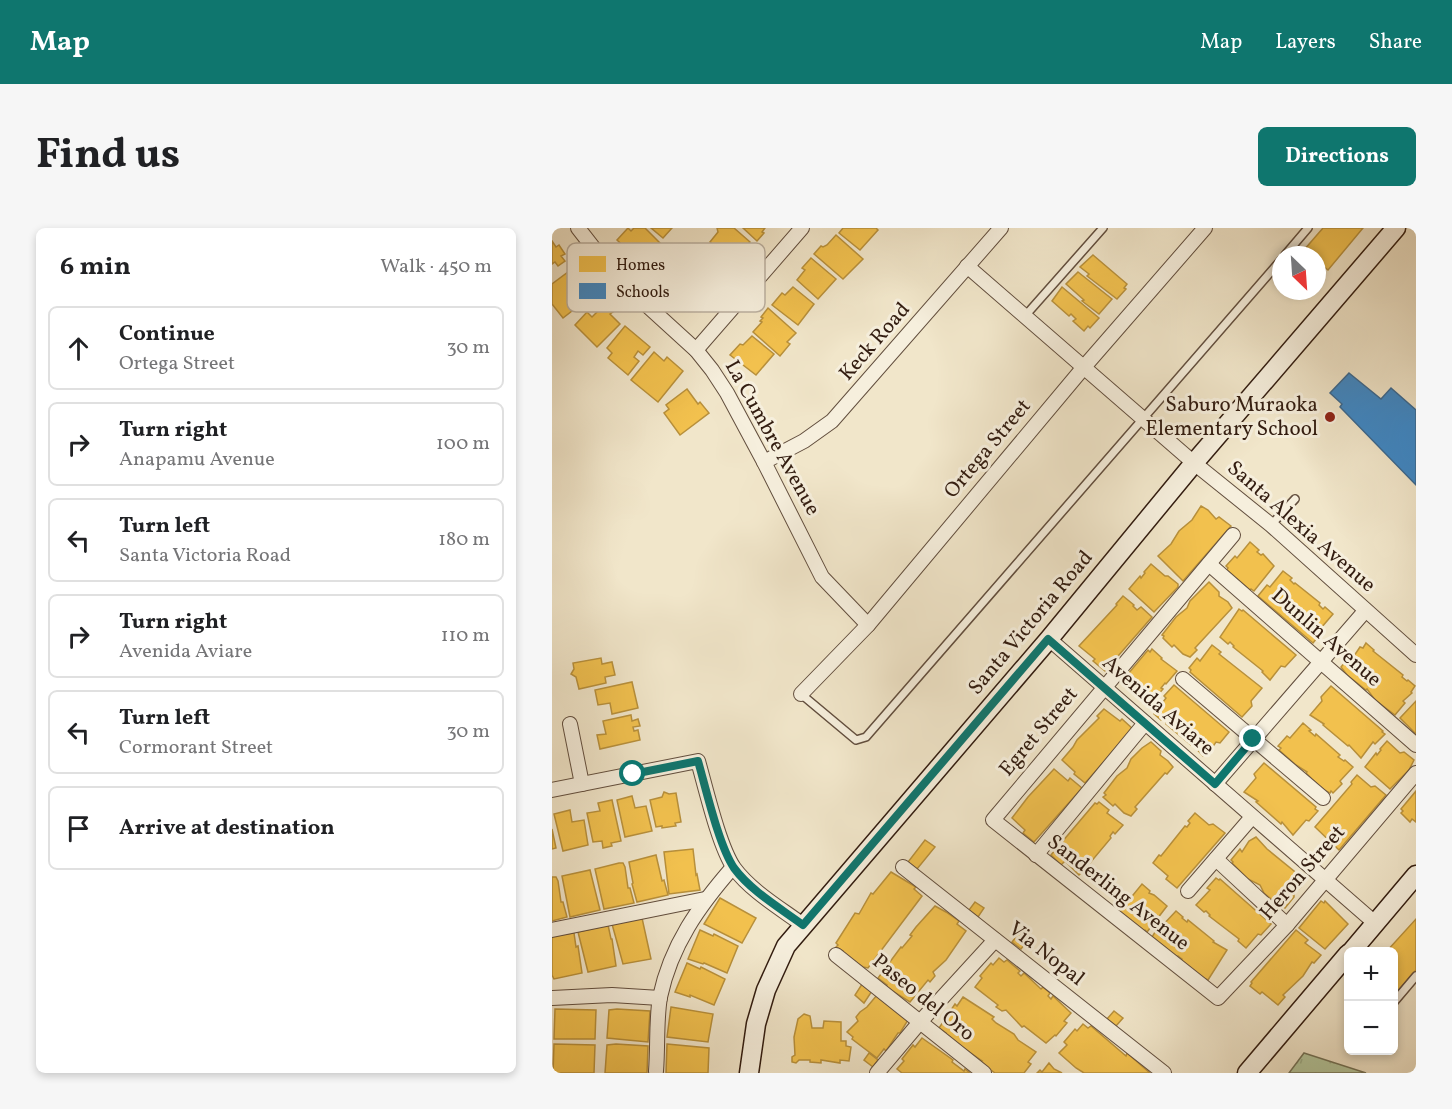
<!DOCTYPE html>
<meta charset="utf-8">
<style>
body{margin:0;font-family:Vollkorn,serif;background:#f6f6f6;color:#202124}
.controls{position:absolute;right:18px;bottom:18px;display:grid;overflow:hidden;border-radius:9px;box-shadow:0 3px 9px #0003}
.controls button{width:54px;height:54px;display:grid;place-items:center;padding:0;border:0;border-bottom:2px solid #e0e0e0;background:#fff;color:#202124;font:30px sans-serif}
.compass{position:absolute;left:720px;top:18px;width:54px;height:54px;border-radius:50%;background:#fff;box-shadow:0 3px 9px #0003;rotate:155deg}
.stop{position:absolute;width:18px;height:18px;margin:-14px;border:4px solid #0f766e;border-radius:50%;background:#fff}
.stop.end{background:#0f766e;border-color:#fff;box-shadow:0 2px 6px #0008}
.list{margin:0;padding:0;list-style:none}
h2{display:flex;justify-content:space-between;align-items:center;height:78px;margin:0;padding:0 24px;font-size:26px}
h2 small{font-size:20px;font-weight:400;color:#757577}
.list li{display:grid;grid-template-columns:39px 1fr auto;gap:18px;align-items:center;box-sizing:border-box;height:84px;margin:0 12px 12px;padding:0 12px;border:2px solid #e0e0e0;border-radius:9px}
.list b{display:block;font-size:22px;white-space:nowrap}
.list p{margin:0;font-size:20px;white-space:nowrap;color:#757577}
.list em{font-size:20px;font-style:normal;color:#757577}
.icon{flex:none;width:33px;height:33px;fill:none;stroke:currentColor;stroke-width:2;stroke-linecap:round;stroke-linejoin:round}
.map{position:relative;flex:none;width:864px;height:845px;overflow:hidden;border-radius:9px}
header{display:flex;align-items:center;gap:36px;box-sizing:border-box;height:84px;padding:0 30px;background:#0f766e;color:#fff}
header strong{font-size:28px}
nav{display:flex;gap:33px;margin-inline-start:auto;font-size:21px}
.intro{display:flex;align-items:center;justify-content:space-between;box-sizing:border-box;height:144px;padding:0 36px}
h1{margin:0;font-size:42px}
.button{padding:15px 27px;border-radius:9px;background:#0f766e;color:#fff;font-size:21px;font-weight:700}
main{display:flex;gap:36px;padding:0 36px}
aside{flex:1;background:#fff;border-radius:9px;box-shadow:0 3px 9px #0003}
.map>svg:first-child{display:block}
</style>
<header>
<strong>Map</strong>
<nav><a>Map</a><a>Layers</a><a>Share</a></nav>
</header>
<div class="intro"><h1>Find us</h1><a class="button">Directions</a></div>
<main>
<aside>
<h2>6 min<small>Walk · 450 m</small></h2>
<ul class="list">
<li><svg class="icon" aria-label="ahead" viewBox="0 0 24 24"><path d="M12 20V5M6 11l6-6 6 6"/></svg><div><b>Continue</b><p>Ortega Street</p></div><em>30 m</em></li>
<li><svg class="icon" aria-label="right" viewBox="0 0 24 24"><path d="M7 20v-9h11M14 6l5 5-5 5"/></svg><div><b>Turn right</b><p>Anapamu Avenue</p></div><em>100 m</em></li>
<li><svg class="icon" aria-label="left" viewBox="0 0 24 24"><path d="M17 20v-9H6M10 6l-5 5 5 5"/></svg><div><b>Turn left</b><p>Santa Victoria Road</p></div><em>180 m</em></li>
<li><svg class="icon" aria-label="right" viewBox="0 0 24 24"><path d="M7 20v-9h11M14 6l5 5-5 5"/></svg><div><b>Turn right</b><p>Avenida Aviare</p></div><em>110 m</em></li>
<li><svg class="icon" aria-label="left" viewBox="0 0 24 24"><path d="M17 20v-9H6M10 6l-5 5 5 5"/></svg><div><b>Turn left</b><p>Cormorant Street</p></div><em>30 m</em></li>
<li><svg class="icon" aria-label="arrive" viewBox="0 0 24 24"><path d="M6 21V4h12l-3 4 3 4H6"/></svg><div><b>Arrive at destination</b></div></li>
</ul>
</aside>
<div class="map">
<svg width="864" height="845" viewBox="0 0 864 845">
<defs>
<pattern id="grass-tufts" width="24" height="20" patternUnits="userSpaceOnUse" patternTransform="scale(1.5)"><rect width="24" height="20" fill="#b3c69c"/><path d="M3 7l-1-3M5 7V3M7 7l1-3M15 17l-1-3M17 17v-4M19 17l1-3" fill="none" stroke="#9aaa85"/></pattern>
</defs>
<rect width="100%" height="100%" fill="#f1e6ca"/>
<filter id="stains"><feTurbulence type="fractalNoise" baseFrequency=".00333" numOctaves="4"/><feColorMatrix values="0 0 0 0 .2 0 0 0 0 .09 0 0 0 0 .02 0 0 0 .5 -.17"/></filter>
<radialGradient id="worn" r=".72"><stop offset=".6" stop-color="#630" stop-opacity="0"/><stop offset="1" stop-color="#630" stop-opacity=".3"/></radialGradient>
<path fill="url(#grass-tufts)" stroke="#727156" stroke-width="1.5" d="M752 825 814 845H737Z"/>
<g fill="#f2c14e" stroke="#b8903b" stroke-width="1.5">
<path d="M76 0 79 3 82 0H93L108 15 90 36 65 12Z"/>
<path d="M99 0H120L111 10Z"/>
<path d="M165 0H182L198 14 191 21 196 25 185 38 158 14 166 4Z"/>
<path d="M191 0H213L210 4 212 5 205 13Z"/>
<path d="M291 0H324L326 2 308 22 287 5Z"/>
<path d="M771 0H811L776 42 765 33V27H758L752 22Z"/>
<path d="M284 7 311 31 291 51 262 26 269 18 271 19 275 17Z"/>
<path d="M0 13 4 19 7 17 13 26 9 28 13 33 6 38 3 34 0 36Z"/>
<path d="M541 27 575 56 572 60 574 61 565 71 535 48 537 46 528 39Z"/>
<path d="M259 30 284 51 266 71 245 52 253 42 250 40Z"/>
<path d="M20 41 28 51 26 52 28 55 33 52 43 65 11 90 0 76V56Z"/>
<path d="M526 44 560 71 547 86 530 73 532 72 514 56Z"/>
<path d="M241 59 262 76 246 97 220 77 230 65 233 67Z"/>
<path d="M510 59 547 90 538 100 536 98 532 103 521 93 524 91 519 86 517 88 500 73Z"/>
<path d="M46 69 61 84 58 86 68 96 45 119 23 97 35 84 40 89 45 84 38 77Z"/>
<path d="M216 80 244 105 235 114 238 116 228 128 201 104 210 94 208 93 211 90 209 89Z"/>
<path d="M73 98 98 119 91 127 86 123 82 129 87 133 76 147 56 130 60 125 55 120Z"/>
<path d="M200 108 222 126 204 147 178 127 188 116 191 117Z"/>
<path d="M102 124 112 133 115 129 131 143 106 174 79 152Z"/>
<path d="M135 161 146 176 148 174 157 185 128 207 112 185 117 181 114 177Z"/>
<path d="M649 278 656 282 664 291 667 289 679 298 631 353 606 328 619 316 627 303 640 292Z"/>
<path d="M698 314 707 322 705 324 709 327 711 326 722 338 702 363 699 361 698 362 675 342 676 340 674 338 683 328 685 330Z"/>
<path d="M599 336 613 348H616L626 356V359L602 384 577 361 588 348 589 350 593 345 592 344Z"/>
<path d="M731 343 740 350 738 352 742 356 743 355 768 375 767 377 771 381 773 379 781 386 769 400 770 404 761 415 706 368 715 357 718 359Z"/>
<path d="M657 354 667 364V368L676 374 680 380 643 420 645 422 638 429 631 426 622 417 620 419 611 410 612 408 610 407 624 389 635 380 638 373Z"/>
<path d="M571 368 582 377 581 378 585 382 589 379 600 389 553 443 541 433 543 431 527 418 565 377 564 376Z"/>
<path d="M687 381 690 383 691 382 744 427 733 439 729 438 718 452 710 444 711 443 681 419 682 418 678 414 676 416 668 409Z"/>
<path d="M814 415 822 422 821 423 851 447 850 449 855 453 856 452 863 458 859 464 860 465 851 473 853 475 843 487 823 472 815 461 814 462 795 447 789 439 798 428H802L808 419 811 420Z"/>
<path d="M660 417 669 424 667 426 710 460 699 473 700 478 690 489 638 444 639 442 637 440 645 430 648 433Z"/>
<path d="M600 421 610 430 609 431 625 443 614 456 613 455 609 460 611 461 604 469 576 450 578 448 576 446 596 422 598 424Z"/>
<path d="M49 430 50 436 60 434 63 447 53 449 54 455 27 461 24 449 19 446 22 441 21 435Z"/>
<path d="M80 454 86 480 60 486 58 475 46 477 43 462Z"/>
<path d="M622 457 677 504 668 515 664 514 657 524 656 523 651 528 640 516 639 517 614 496 615 495 610 491 609 492 602 486 614 470 612 468Z"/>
<path d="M779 458 831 503 830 504 833 506 823 516 821 514 809 530 797 517 796 518 771 497 772 496 758 487 770 473 769 469Z"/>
<path d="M864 473V506L848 490Z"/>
<path d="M552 481 568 493 570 491 581 501 533 555 522 546 523 544 510 532 521 519 525 512 547 490 545 488Z"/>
<path d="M79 487 80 493 86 491 88 498 81 499 82 503 86 502 88 512 48 521 45 507 54 506 51 493Z"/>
<path d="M751 495 759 502 757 503 763 508 764 506 788 527 786 529 792 533 793 532 801 539 788 553 790 556 781 565 779 563 778 565 772 562 760 551 754 545 755 544 744 537 727 522 729 520 726 518 735 508 738 510Z"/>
<path d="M835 513 848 525 852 524 862 532 857 542 838 561 813 539 824 525 825 527 829 522 828 521Z"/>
<path d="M599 514 609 523 608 527 616 533 621 539 615 546 613 545 583 579 585 581 579 588 572 585 563 576 561 578 551 569 554 567 552 565 565 548 575 540 579 531 590 520Z"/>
<path d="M712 535 764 579 763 581 766 583 757 593 754 592 741 607 730 594 729 596 704 574 706 573 692 564 704 550 702 546Z"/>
<path d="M502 541 516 553 518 550 530 560 482 614 471 605 473 602 460 590 476 569Z"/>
<path d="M805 547 819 559 823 558 834 567 787 622 763 599 800 556 799 554Z"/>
<path d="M864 563V594L860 591 858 594 849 585 851 583 849 581Z"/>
<path d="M112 564 117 566 124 565 129 594 123 595 124 598 110 600V598L104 599 98 572 110 569Z"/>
<path d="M80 568 83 580 94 578 100 603 73 609 65 572Z"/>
<path d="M60 572 69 613 59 615 60 618 51 620 50 613 41 614 35 585 48 583 46 575Z"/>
<path d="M547 574 557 582 555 585 571 597 563 606 561 604 558 608 559 610 538 635 537 634 534 637 535 639 527 647 513 633 509 637 499 627 543 575 545 576Z"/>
<path d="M18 582 20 594 32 592 36 617 11 623 2 586Z"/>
<path d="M643 585 657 597 661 596 673 605 625 660 614 651 616 648 601 635 607 627 609 628 633 598 635 599 638 595 636 593Z"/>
<path d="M0 601 4 620 0 621Z"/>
<path d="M704 609 715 621 753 652 749 655V659L742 665V669L733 680 724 675 712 665 708 657 696 651 680 635 681 634 679 632 688 621 690 624 697 613Z"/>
<path d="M373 612 383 619 365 641 356 634Z"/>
<path d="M141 621 144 647 145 646 148 662 117 666 112 624Z"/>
<path d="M104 627 110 653 112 652 116 667 85 674 80 656 81 655 77 634Z"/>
<path d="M67 635H71L73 639 76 660H78L82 675 52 681 43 641Z"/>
<path d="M38 642 48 682 18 689 10 648Z"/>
<path d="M339 644 364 659 362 661 370 668 316 740 311 739 289 726 291 723 284 719 286 717 284 715 303 685 307 686 319 665 321 666Z"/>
<path d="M0 649H4L6 653 9 674H11L15 689 0 693Z"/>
<path d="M664 650 667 652 668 651 719 696 709 707 706 706 694 720 686 713 687 711 657 688 658 687 654 683 652 684 644 677 658 662 655 660Z"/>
<path d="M590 656 598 663 597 665 602 667 615 678 595 704 593 702 592 703 567 684 566 681 575 670 577 672Z"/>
<path d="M168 670 204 690 190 715 152 696Z"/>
<path d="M769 673 772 675 773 673 796 696 773 721 747 700Z"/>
<path d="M423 674 432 680 426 689 417 682Z"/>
<path d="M383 678 394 684 407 693 405 696 414 703 394 732 381 744 383 748 378 754 376 752 358 774 334 759 335 757 326 750 349 719 350 720 360 708 358 707 364 699Z"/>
<path d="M624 683 631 689 630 690 635 694 636 692 662 713 661 714 675 722 656 752 647 748 629 732 630 731 626 728 625 729 600 709 608 696 610 698Z"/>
<path d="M90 690 99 731 71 736 60 696Z"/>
<path d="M864 691V742L842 768V724H834Z"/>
<path d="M56 697 59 711H60L64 738 36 744 26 704Z"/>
<path d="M148 702 161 708 162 706 186 718 175 745 152 735 151 736 136 731Z"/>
<path d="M744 702 756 712 753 715 769 727 762 735 760 734 751 748 731 767 733 769 726 777 710 764 708 766 698 758 700 755 699 754Z"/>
<path d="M22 705 24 719 26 718 30 745 2 751 0 747V708Z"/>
<path d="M467 705 476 712 469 721 460 714Z"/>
<path d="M447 730 452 734 455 732 468 743 466 745 469 748 472 745 489 761 491 759 498 765 496 768 499 771 501 768 519 785 512 793 515 795 504 808 503 807 494 815 472 798 470 799 454 782 450 783 444 779 446 777 423 759 430 750 428 748 439 735 441 737Z"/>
<path d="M135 735 148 741 149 739 173 751 162 777 138 767V769L123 764Z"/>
<path d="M312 753 322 760 312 775 303 767Z"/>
<path d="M325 767 356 792 348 805H346L334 823 332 821 325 830 300 811 301 809 295 804 306 793 304 789 308 784 315 779Z"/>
<path d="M411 769 442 789 440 791 444 795 462 806 466 812 484 824 476 834 479 836 472 845H443L428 834 430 833 393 807 394 805 387 800 403 776 405 778Z"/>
<path d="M119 779 161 786 156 814 115 809Z"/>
<path d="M3 781 44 782 43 811H2Z"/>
<path d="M65 781 98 783 96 814 55 810 57 782Z"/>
<path d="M562 783 571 790 564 798 555 791Z"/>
<path d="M252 786 258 788 260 800H271L272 793 289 794V813H294V818L299 819 297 833 288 832V835L269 832V835L258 834V832H247L244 835 240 834V829L243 827 242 809 246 791Z"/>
<path d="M531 796 536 800 539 798 574 828 575 825 598 845H532L524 840 507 825 515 817 512 814 523 801 525 803Z"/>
<path d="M370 810 401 832 400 834 412 843 413 841 418 845H350L345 841 352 833 350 831 361 817 363 819Z"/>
<path d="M2 816 43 817 42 845H1Z"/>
<path d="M64 816 96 818 95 845H53L55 817Z"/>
<path d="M115 816 157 820 156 845H114Z"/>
<path d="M317 825 326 832 321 839 312 832Z"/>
<path d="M497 835 502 841 510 845H485L488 842 490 844Z"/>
</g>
<path fill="#3f88c5" stroke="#3b688f" stroke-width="1.5" d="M797 145 829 171 839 160 864 182V257L788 179 790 176 778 165Z"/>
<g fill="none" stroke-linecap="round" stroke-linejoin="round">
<g stroke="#624e3e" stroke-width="10">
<g id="lane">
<path d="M733 27 756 0"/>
<path d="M473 88 551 0"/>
<path d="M719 297 743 271"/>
<path d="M249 466 304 512 314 509 729 32"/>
<path d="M842 774 864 748"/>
</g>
</g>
<g stroke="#624e3e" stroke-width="16">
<g id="street">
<path d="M26 0 65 50 144 122 160 142 175 165 212 234 270 349 316 397"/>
<path d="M415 38 642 235 719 297 864 427"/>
<path d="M144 122 250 0"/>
<path d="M212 234 252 213 280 193 449 0"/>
<path d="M681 307 441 592 666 770 735 697 864 545"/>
<path d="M657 336 864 517"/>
<path d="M497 411 823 695"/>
<path d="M631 451 771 570"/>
<path d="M249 466 316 397 532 139 653 0"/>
<path d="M18 496 30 556"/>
<path d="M663 556 813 383"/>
<path d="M0 562 146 533C154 561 167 618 182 640 199 663 228 680 251 697"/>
<path d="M484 627 593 495"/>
<path d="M664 631 735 697"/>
<path d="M351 639 612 845"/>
<path d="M636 663 700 589"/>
<path d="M0 702 153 671"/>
<path d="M284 727 432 845"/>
<path d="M0 770 60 767 108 770"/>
<path d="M104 843C106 819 104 793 108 769 119 717 147 678 181 639"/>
<path d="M325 845 368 794 443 712"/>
</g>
</g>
<g stroke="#321c10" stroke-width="21">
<g id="secondary">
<path d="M799 724 864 647"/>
<path d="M197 845 204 796 214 762 234 718 497 411 642 235 844 0"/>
<path d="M695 845 796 726"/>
</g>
</g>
<use href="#lane" stroke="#f6efdd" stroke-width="7"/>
<use href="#street" stroke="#f6efdd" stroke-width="14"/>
<use href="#secondary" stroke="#f6efdd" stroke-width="18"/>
</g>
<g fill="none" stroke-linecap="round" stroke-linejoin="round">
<path stroke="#0f766e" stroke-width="8" d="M81 546 146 533C154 561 167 618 182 640 199 663 228 680 251 697L496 411 663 556 701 511"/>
</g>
<circle fill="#8f2418" stroke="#f6efdd" stroke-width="2" cx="778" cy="189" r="6"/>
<g text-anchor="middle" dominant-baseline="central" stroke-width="6" stroke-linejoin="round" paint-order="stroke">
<g font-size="21" fill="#321c10" stroke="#f6efdd">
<text transform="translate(323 114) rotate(-49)">Keck Road</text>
<text transform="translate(220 210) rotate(61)">La Cumbre Avenue</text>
<text transform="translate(436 221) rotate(-50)">Ortega Street</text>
<text transform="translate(749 299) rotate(41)">Santa Alexia Avenue</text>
<text transform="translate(479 395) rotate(-50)">Santa Victoria Road</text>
<text transform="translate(774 410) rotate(41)">Dunlin Avenue</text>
<text transform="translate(606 478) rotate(41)">Avenida Aviare</text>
<text transform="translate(487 504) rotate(-50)">Egret Street</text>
<text transform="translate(751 645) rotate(-49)">Heron Street</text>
<text transform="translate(566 665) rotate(38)">Sanderling Avenue</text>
<text transform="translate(494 726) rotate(38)">Via Nopal</text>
<text transform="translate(371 770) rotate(39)">Paseo del Oro</text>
</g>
<g font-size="21" fill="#321c10" stroke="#f6efdd" text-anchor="end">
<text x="766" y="177">Saburo Muraoka<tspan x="766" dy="24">Elementary School</tspan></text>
</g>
</g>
<rect x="15" y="15" width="198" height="69" rx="9" fill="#f6efdd" stroke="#bbb0a0" stroke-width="1.5"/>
<rect x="27" y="28" width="27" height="16" fill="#f2c14e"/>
<rect x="27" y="55" width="27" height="16" fill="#3f88c5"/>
<g font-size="16" fill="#321c10">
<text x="64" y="42">Homes</text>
<text x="64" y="69">Schools</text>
</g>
<rect width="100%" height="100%" filter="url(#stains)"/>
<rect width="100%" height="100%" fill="url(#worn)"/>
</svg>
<div class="controls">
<button>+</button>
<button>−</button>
</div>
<svg class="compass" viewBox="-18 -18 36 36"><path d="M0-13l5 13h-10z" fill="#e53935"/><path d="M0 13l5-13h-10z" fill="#757577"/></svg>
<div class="stop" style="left:81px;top:546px"></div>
<div class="stop end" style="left:701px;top:511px"></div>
</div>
</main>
